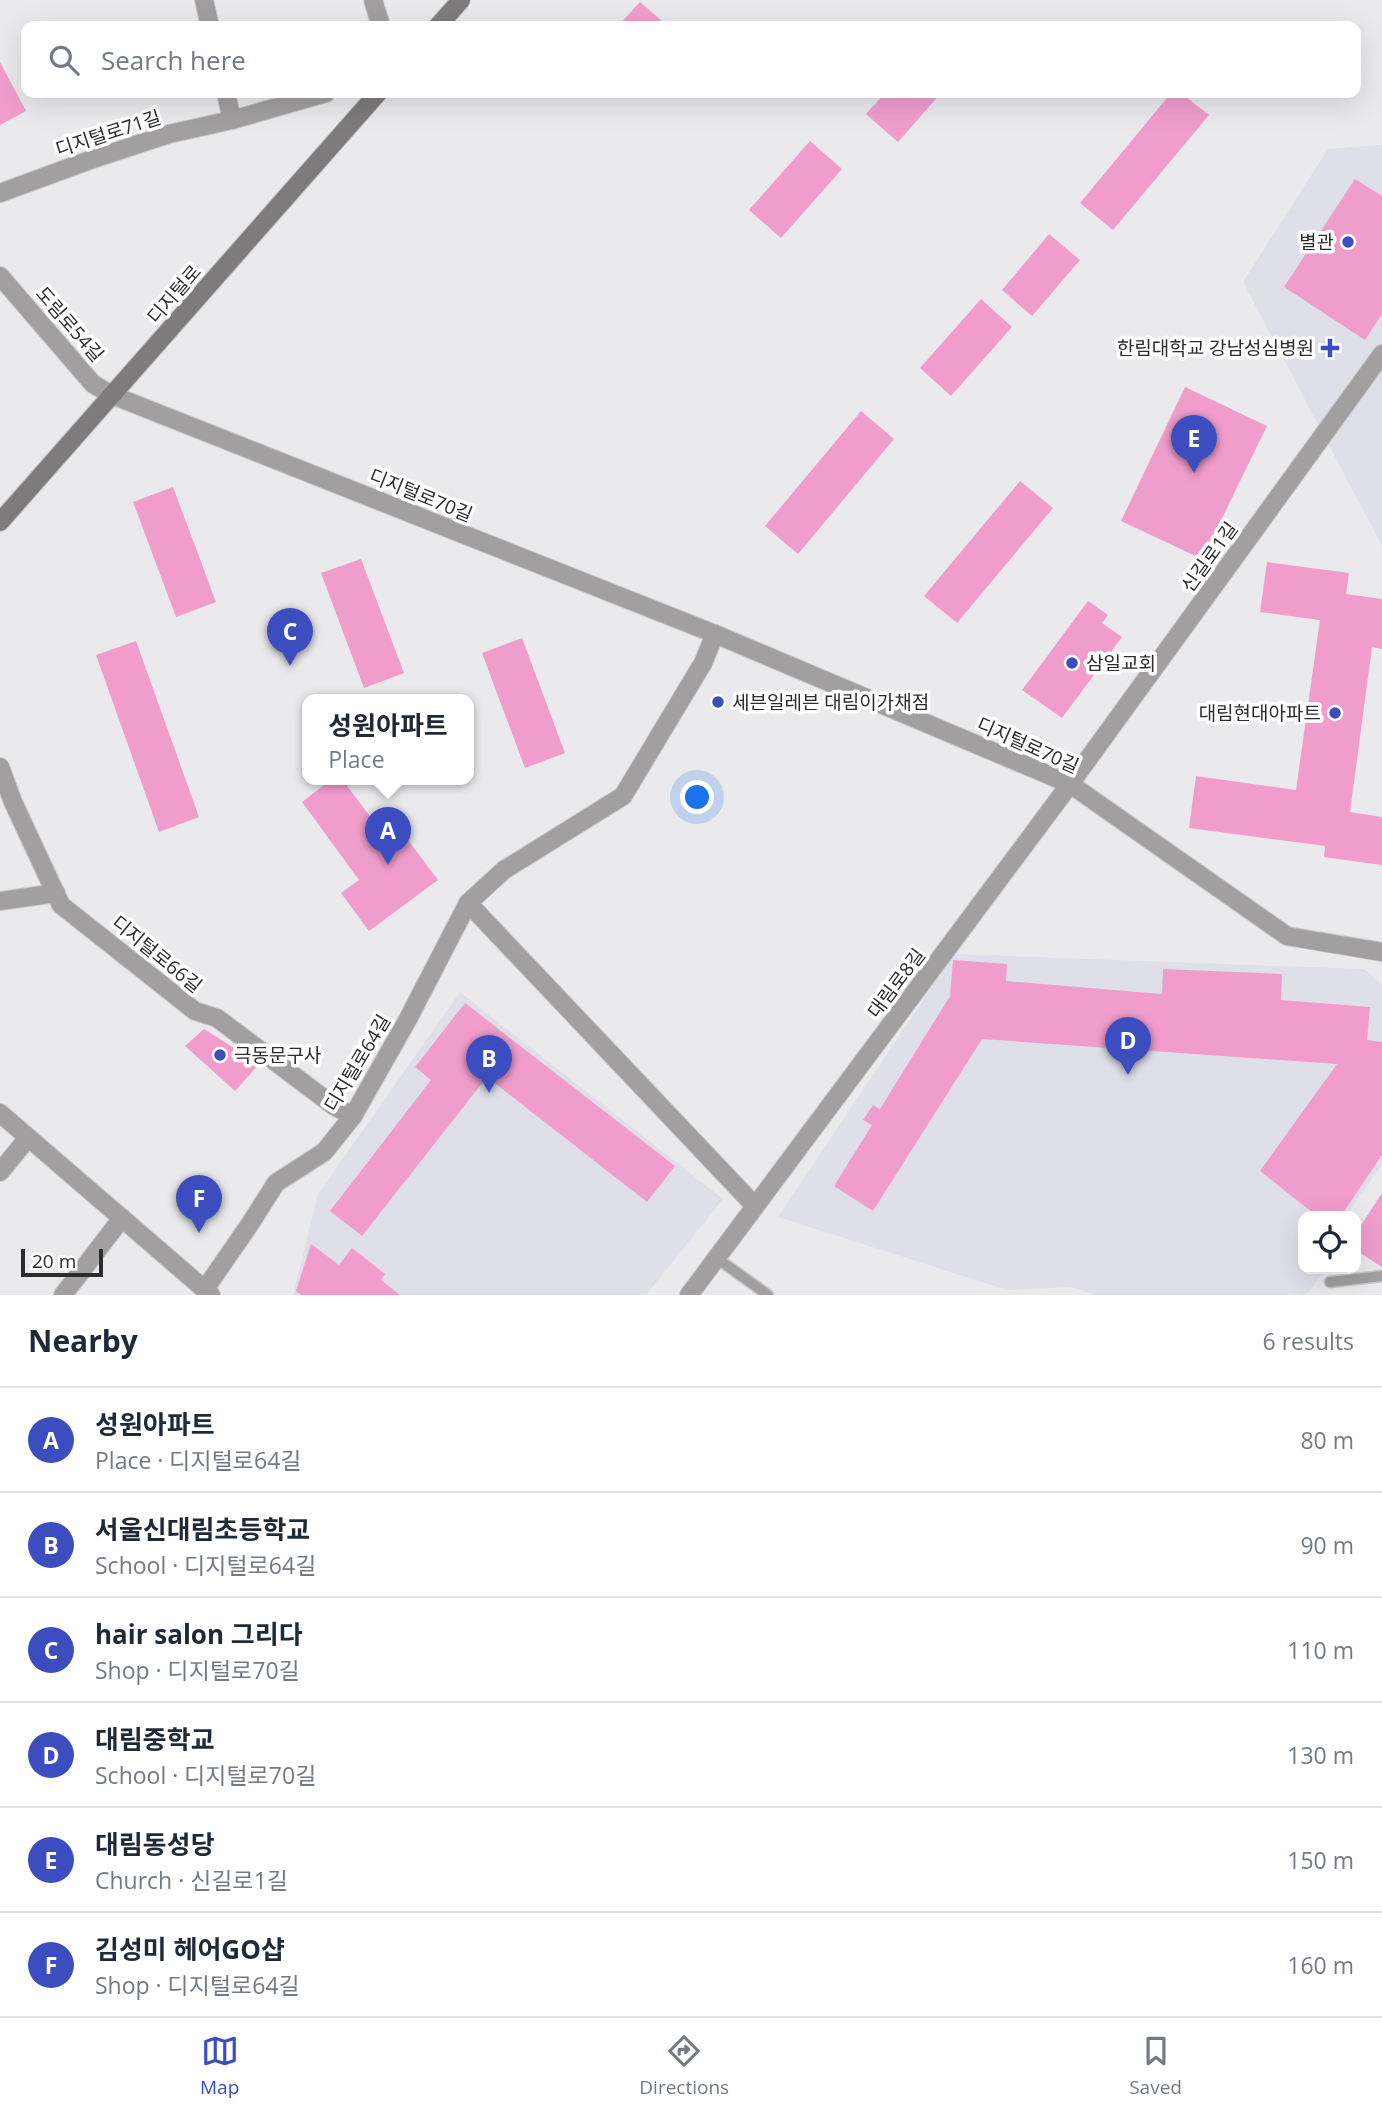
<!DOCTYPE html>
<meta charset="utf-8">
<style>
body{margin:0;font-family:"Open Sans","Noto Sans KR",sans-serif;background:#f2f2f3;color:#1f2937}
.controls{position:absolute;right:21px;bottom:21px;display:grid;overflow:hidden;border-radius:14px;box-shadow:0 7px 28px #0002}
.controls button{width:63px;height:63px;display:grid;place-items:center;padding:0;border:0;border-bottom:2px solid #e0e1e3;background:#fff;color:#1f2937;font:35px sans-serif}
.scale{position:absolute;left:21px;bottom:18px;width:82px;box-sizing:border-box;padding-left:7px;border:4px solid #2c2c2d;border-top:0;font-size:19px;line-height:24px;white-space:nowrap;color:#2c2c2d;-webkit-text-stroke:5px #fff;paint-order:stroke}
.you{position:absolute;left:698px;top:798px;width:24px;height:24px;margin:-18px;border:5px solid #fff;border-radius:50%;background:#1a73e8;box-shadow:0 0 0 10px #1a73e833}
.badge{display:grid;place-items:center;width:46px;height:46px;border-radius:50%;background:#3c4dc0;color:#fff;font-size:23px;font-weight:700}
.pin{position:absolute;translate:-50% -58px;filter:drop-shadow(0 2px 4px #0008)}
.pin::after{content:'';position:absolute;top:37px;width:24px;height:21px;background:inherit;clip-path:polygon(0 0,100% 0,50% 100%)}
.popup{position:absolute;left:302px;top:694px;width:172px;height:91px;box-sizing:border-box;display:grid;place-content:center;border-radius:14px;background:#fff;filter:drop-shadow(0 2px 5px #0005);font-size:23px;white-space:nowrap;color:#747a83}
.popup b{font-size:26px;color:#1f2937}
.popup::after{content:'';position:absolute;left:50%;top:100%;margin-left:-14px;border:14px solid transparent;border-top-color:#fff}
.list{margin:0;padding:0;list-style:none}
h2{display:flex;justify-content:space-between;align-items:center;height:91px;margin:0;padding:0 28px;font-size:30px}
h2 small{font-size:23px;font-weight:400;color:#747a83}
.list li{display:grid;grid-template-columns:46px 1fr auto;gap:21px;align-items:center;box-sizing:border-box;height:105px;padding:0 28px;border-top:2px solid #e0e1e3}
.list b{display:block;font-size:26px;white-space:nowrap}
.list p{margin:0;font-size:23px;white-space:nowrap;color:#747a83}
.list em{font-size:23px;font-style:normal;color:#747a83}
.icon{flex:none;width:38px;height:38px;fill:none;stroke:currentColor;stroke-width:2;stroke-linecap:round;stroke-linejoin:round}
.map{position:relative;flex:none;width:1382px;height:1295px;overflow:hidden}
.search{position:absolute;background:#fff;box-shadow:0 7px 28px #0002;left:21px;right:21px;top:21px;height:77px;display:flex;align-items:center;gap:18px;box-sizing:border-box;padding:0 24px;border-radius:14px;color:#747a83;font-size:26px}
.sheet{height:721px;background:#fff}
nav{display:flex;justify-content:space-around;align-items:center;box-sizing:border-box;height:98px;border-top:2px solid #e0e1e3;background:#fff;font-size:19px;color:#747a83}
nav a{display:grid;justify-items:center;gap:4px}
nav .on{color:#3c4dc0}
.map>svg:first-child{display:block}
</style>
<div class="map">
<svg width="1382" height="1295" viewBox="0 0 1382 1295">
<rect width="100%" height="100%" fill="#eaeaed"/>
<g fill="#dfdfea">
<path d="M1382 145V546L1243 282 1328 149Z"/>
<path d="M954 954 1364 969 1382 984V1165L1346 1216H1303V1269H1326L1306 1295H1096L1071 1287 1007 1290 778 1217Z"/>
<path d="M460 992 723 1199 646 1295H293L318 1194Z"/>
</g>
<g fill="#f19dcc">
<path d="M640 2 668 26H618Z"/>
<path d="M0 62 26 111 0 125Z"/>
<path d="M885 93H941L898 142 866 114Z"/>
<path d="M1171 93H1181L1209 115 1113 230 1080 203Z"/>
<path d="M810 141 842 169 781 238 749 210Z"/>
<path d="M1355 179 1382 196V314L1365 340 1284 287Z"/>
<path d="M1049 234 1080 260 1032 316 1002 290Z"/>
<path d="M981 299 1012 327 951 396 920 368Z"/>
<path d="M1185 387 1267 426 1202 559 1121 521Z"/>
<path d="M861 411 894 439 798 554 765 526Z"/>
<path d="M1020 481 1053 508 957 623 924 596Z"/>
<path d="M173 487 216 602 176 617 133 502Z"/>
<path d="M361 559 404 673 364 688 321 573Z"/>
<path d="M1267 562 1349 573 1346 594 1382 599V649L1372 647 1350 812 1382 817V865L1324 857 1325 846 1189 828 1196 776 1296 790 1320 620 1260 612Z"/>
<path d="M1088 601 1108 615 1102 623 1122 637 1062 718 1022 690Z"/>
<path d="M522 638 565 753 525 768 482 653Z"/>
<path d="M136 641 199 817 159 832 96 655Z"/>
<path d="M332 779H342L395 850 408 840 438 880 369 931 341 893 359 880 302 802Z"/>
<path d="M953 960 1007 964 1006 981 1162 994 1163 969 1282 974 1281 1000 1370 1007 1367 1040 1382 1042V1155L1341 1216H1317L1260 1171 1337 1064 982 1039 873 1211 834 1186 872 1125 863 1120 873 1105 880 1109 950 996Z"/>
<path d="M465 1003 675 1166 647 1202 487 1077 362 1236 330 1211 431 1080 415 1067Z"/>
<path d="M204 1029 259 1064 235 1091 185 1046Z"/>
<path d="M1382 1193V1267L1356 1250V1233Z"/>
<path d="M311 1244 339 1265 352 1248 385 1274 381 1280 400 1295H301L296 1291Z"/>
</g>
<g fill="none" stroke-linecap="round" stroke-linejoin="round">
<g stroke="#c8c8ca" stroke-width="13">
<g id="service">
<path d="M718 1259 768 1295"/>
<path d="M1330 1282 1382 1276"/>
</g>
</g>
<g stroke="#c8c8ca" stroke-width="20">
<g id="minor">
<path d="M204 0 210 26"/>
<path d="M373 0 381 26"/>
<path d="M226 93 232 120"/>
<path d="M0 193 90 160 169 134 232 120 326 93"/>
<path d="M0 276 93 384 112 395 715 634 1070 784 1287 936 1382 952"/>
<path d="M0 767 13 802 61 905 195 1011 217 1018 334 1106 353 1116"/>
<path d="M0 901 56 893"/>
<path d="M468 903 755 1206"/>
<path d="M0 1113 211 1295"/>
<path d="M0 1172 28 1138"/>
<path d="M205 1289 250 1224 276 1183 324 1152 353 1116 408 1019 468 903 504 870 623 796 703 663 715 634"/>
<path d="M63 1295 122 1218"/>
<path d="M689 1295 1070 784 1382 354"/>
</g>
</g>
<g stroke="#c8c8ca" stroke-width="20">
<g id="secondary">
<path d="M438 26 461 0"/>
<path d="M0 522 378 93"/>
</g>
</g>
<use href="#service" stroke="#a19f9f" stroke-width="10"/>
<use href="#minor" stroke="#a19f9f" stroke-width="18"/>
<use href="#secondary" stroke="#7d7b7b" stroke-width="18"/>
</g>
<g fill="#3c4dc0" stroke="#fff" stroke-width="2.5">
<circle cx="1348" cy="242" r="7"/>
<path d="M1326.5 337.5h7v7h7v7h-7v7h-7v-7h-7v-7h7z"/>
<circle cx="1072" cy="663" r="7"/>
<circle cx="718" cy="702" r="7"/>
<circle cx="1335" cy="713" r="7"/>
<circle cx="220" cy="1055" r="7"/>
</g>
<g text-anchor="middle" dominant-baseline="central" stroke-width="7" stroke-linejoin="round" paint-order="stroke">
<g font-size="19" fill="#2c2c2d" stroke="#fff">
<text transform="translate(108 133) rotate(-18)">디지털로71길</text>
<text transform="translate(174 294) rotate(-49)">디지털로</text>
<text transform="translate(70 324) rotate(49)">도림로54길</text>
<text transform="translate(421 495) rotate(22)">디지털로70길</text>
<text transform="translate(1209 557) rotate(-54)">신길로1길</text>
<text transform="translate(1028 745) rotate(24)">디지털로70길</text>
<text transform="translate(157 954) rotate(39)">디지털로66길</text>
<text transform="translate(896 983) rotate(-53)">대림로8길</text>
<text transform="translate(357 1063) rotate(-59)">디지털로64길</text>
</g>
<g font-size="19" fill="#2c2c2d" stroke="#fff" text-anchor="end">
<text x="1334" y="242">별관</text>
<text x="1314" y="348">한림대학교 강남성심병원</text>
<text x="1086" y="663" text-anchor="start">삼일교회</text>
<text x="732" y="702" text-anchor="start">세븐일레븐 대림이가채점</text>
<text x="1321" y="713">대림현대아파트</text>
<text x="234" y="1055" text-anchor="start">극동문구사</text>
</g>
</g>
</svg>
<div class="controls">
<button><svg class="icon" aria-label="locate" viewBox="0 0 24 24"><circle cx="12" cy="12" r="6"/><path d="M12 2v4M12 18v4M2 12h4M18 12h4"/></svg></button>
</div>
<div class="scale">20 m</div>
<div class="you"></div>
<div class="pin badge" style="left:388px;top:865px">A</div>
<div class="popup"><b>성원아파트</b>Place</div>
<div class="pin badge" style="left:489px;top:1093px">B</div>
<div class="pin badge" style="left:290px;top:666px">C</div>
<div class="pin badge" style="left:1128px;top:1075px">D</div>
<div class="pin badge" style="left:1194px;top:473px">E</div>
<div class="pin badge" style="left:199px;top:1233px">F</div>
<div class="search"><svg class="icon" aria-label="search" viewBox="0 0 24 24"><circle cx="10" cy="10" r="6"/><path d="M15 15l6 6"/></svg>Search here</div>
</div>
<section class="sheet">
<h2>Nearby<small>6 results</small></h2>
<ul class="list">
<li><span class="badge">A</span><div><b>성원아파트</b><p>Place · 디지털로64길</p></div><em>80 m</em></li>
<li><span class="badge">B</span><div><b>서울신대림초등학교</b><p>School · 디지털로64길</p></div><em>90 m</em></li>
<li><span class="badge">C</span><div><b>hair salon 그리다</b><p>Shop · 디지털로70길</p></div><em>110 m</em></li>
<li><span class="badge">D</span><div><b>대림중학교</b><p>School · 디지털로70길</p></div><em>130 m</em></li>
<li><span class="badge">E</span><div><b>대림동성당</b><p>Church · 신길로1길</p></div><em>150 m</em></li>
<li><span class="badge">F</span><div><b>김성미 헤어GO샵</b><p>Shop · 디지털로64길</p></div><em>160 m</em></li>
</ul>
</section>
<nav>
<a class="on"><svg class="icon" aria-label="map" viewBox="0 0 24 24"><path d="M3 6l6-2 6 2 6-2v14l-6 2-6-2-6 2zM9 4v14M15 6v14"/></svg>Map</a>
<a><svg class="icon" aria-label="directions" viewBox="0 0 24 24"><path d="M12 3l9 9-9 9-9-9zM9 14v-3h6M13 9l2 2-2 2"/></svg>Directions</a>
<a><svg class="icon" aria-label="saved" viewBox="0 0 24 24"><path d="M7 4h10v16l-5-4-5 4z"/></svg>Saved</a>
</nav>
